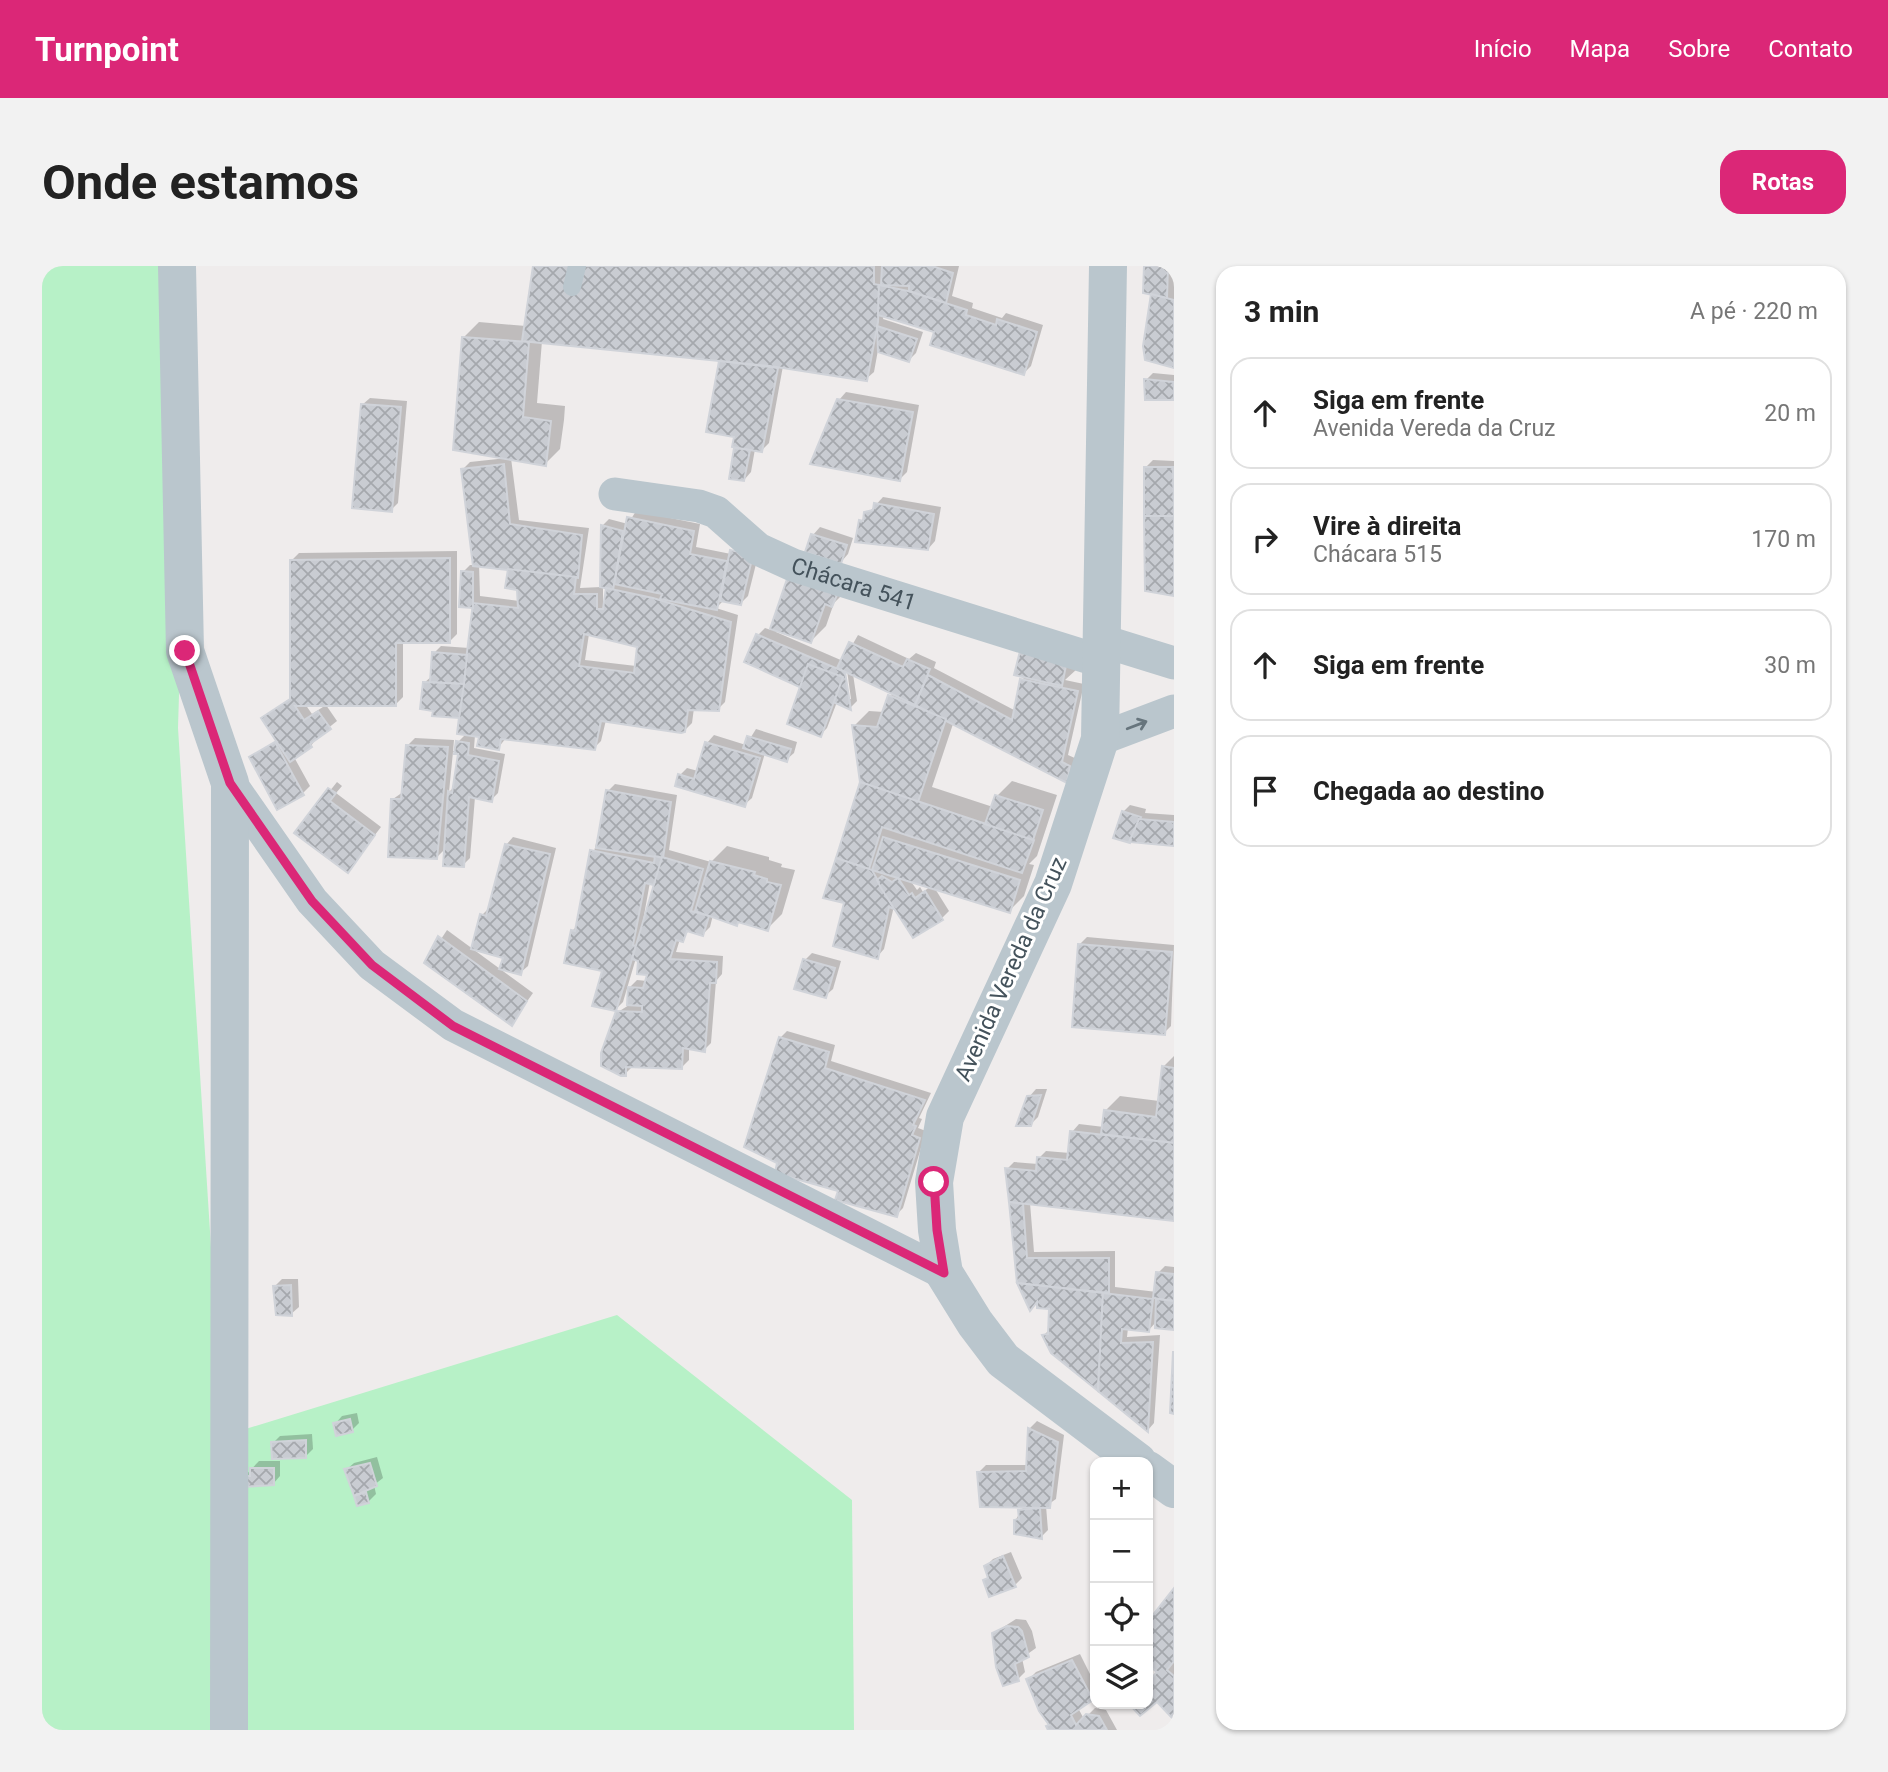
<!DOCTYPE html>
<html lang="pt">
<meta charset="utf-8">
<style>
body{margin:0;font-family:Roboto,sans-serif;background:#f2f2f2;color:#222}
.controls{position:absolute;right:21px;bottom:21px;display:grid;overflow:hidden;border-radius:14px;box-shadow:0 2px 5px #0004}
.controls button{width:63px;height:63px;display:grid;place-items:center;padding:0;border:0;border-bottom:2px solid #e0e0e0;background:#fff;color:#222;font:35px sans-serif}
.stop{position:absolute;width:21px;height:21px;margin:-16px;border:5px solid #db2777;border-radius:50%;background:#fff}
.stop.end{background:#db2777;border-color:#fff;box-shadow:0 2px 7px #0008}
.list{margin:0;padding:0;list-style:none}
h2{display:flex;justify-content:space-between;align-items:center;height:91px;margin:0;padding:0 28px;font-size:30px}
h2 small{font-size:23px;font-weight:400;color:#767676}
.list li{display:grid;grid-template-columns:46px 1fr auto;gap:21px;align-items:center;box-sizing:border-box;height:112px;margin:0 14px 14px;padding:0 14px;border:2px solid #e0e0e0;border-radius:21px}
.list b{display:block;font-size:26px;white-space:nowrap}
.list p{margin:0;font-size:23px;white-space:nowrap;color:#767676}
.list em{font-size:23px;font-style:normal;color:#767676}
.icon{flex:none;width:38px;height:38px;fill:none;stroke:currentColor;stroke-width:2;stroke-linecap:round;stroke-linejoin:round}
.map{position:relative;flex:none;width:1132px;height:1464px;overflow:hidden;border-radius:21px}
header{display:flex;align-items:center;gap:42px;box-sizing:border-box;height:98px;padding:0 35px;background:#db2777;color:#fff}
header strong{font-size:33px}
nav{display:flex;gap:38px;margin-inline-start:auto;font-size:24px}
.intro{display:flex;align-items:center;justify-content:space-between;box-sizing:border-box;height:168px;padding:0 42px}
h1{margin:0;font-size:49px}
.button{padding:18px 32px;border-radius:21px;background:#db2777;color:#fff;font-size:24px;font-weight:700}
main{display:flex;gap:42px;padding:0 42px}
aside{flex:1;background:#fff;border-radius:21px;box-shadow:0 2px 5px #0004}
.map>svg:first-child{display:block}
</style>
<header>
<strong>Turnpoint</strong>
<nav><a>Início</a><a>Mapa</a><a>Sobre</a><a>Contato</a></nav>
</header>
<div class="intro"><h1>Onde estamos</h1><a class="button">Rotas</a></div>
<main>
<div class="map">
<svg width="1132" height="1464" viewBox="0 0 1132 1464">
<defs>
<pattern id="building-cross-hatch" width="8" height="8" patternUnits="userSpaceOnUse" patternTransform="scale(1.75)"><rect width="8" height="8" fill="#c9ccd2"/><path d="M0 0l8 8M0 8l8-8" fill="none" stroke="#a5a8ad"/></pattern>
</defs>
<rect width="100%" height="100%" fill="#efecec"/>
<path fill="#b7f1c7" d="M0 0H150L136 462 181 1170 575 1049 810 1234 812 1464H0Z"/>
<g fill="#0003" fill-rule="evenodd">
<path d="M493 0H917L910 30 931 37 930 42 960 52 964 47 1001 59 989 100 982 107 894 64 842 48 841 53 881 66 874 87 867 94 836 84 832 106 824 113 741 100 727 177 720 184 713 183 709 206 702 214 689 211 694 170 666 164 679 94 500 75 495 137 523 140 522 154 518 183 503 198 469 192 477 254 547 262 538 322 559 321 560 260 567 253 586 258 594 245 658 258 654 281 689 288 697 278 718 282 706 330 699 337 681 335 674 342 696 349 683 436 676 443 652 442 650 457 643 464 564 454 559 475 552 482 464 472 456 482 433 469 432 482 463 488 456 527 449 534 433 531 428 592 421 599 404 582 395 591 351 533 361 526 365 480 373 472 412 474 411 485H414L416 476 424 468 419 450 382 417 390 410 392 387 399 380 427 382 433 340 419 339 421 306 428 299H433L421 203 428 196 465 192 422 71 437 56 484 60ZM437 298 468 301 477 322V335L438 330ZM561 320 566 321 563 338H561ZM547 368 597 380 594 400 543 394ZM411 486 418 487 412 521 407 526Z"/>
<path d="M1104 0H1132V100L1111 27Z"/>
<path d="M1111 107 1132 109V133L1104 114Z"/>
<path d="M804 126 877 139 865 206 858 213 797 134Z"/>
<path d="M328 132 365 135 356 237 349 244 320 139Z"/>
<path d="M1111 194 1132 195V328L1104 201Z"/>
<path d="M841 231 899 241 893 275 886 283 819 255Z"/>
<path d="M778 261 811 272 806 288 799 296 771 269Z"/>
<path d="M415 285V368L408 375H361V431L354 438H263L270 448 284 439 295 455 275 471 269 480 252 491 268 520 260 528 210 492 236 474 221 452 250 431V294L257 287Z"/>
<path d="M748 311 805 324 792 337 784 360 769 375 735 364 734 366 801 395 816 369 867 393 874 387 894 396 892 402 972 444 980 414 984 410 979 386 1035 403 1023 414 1042 418 1026 489 1035 493 1024 515 911 458 890 521 951 541 955 530 970 515 1015 529 995 590 987 598 992 599 982 630 967 645 892 621 907 645 900 652 852 640 842 683 835 691 804 636 796 593 820 517 812 460 827 445 842 446 850 428 811 408 815 435 808 442 795 436 785 462 778 469 760 420 716 369 723 362 729 364ZM804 397 809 433H805L800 398ZM868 614 889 620 881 626 878 621 875 624Z"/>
<path d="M714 463 755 476 752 487 744 494 723 487 710 532 702 539 638 509 645 502 656 505 665 477 672 469 704 479Z"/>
<path d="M295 516 300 520 294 527 339 561 306 604 255 566Z"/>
<path d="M573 518 635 529 627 584 669 596 685 580 727 591V594L740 598 739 601 753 604 740 648 725 663 671 649 668 661 661 668 648 664 638 673 634 686 681 690 680 708 674 715 669 777 662 784 647 781V794L639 802 591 800 583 808 576 746 587 739 588 721 595 714 605 715 608 707 594 692 581 736 574 743 563 704 530 665 535 660 566 525ZM608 616 615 617 603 655H601Z"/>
<path d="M1088 539 1104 543 1103 547 1132 549V579L1081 546Z"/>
<path d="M471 571 514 582 486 700 478 707 440 649 447 642 464 579Z"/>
<path d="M405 664 491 727 469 758 384 696Z"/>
<path d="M1045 671 1132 679 1129 760 1122 767 1037 679Z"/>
<path d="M770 687 799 695 791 723 783 730 763 694Z"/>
<path d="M745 765 793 779 789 795 889 827 877 852 880 853 876 862 884 865 861 942 854 949 737 896 738 772Z"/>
<path d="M1132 790V953L988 937 992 986 1073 985V1021L1115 1026 1116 1007 1123 1000 1132 1001V1062L1114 1056 1106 1065 1086 1062 1085 1071 1118 1069 1112 1157 1106 1164 1002 1069 1008 1063 1009 1042 996 1034 989 1042 975 1015 965 903 972 896 996 898 997 892 1004 885 1028 887 1030 866 1037 858 1062 861 1063 845 1078 830 1117 835 1121 801Z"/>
<path d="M994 823H1005L996 851 988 859 987 831Z"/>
<path d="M240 1013H256L257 1041 249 1048 233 1020Z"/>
<path d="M315 1147 317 1157 310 1164 293 1158 300 1150Z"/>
<path d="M995 1155 1022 1169 1014 1233 1004 1240 1006 1264 999 1271 973 1255 982 1240 937 1206 944 1199H986L988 1162Z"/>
<path d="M270 1168 271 1183 264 1190 231 1177 238 1170Z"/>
<path d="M335 1191 341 1212 332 1219 334 1228 326 1236 316 1238 304 1204 312 1197Z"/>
<path d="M217 1195H238V1210L231 1218 202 1211Z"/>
<path d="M969 1286 980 1312 973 1319 943 1315 947 1310 944 1300 951 1293Z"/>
<path d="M1132 1325V1451L1115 1434 1098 1448 1089 1438H1106V1419L1117 1406 1106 1396V1358Z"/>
<path d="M974 1353 984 1354 990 1365 994 1382 980 1392 983 1406 976 1413 952 1367Z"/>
<path d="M1038 1388 1053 1418V1430L1036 1442 1042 1453 1053 1442 1064 1444 1075 1464H1010L987 1413 994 1406Z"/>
</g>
<g fill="url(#building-cross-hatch)" stroke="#d0d3d9" stroke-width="2" fill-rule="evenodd">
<path d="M491 0H832V18L837 19 836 56 825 115 728 100 480 75Z"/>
<path d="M840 0H890L911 7 904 37 867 25V20L839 19Z"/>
<path d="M1102 0H1126L1125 32 1101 27Z"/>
<path d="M837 19 866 25 925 44 924 49 954 59 955 53 995 66 982 109 888 79 892 66 836 49Z"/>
<path d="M1109 28 1132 34V102L1103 94 1101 80Z"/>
<path d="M835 60 875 73 867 96 836 86Z"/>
<path d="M420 71 487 76 481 151 509 155 504 200 411 184Z"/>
<path d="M677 95 736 102 720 186 690 181 692 171 664 166Z"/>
<path d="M1102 113 1132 116V134H1103Z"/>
<path d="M795 133 871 146 858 215 768 198Z"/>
<path d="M319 138 359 141 350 246 310 242Z"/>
<path d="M692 182 708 184 702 215 687 213Z"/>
<path d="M462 198 468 258 540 269 536 312 431 300 419 203Z"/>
<path d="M1102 201H1131L1132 250H1102Z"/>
<path d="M832 237 892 248 886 284 813 276 817 254 821 255 822 246 831 244Z"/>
<path d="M1102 250H1132V330L1103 325Z"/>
<path d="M585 251 652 265 648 288 685 295 675 344 618 333 620 328 572 318Z"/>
<path d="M559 259 581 265 571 324 558 321Z"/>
<path d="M769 268 805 279 799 298 763 286Z"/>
<path d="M688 284 711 289 699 339 678 335Z"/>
<path d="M408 292V377H354V440H253L262 454 276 445 289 463 268 478 270 481 248 496 219 452 248 433V294Z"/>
<path d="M466 303 534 311 532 328H555V343H561L564 322 611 332 689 356 677 445 646 444 643 466 639 467 559 455 553 484 459 473 457 484 435 480 437 471 415 468 431 337 476 342 475 324 463 322ZM542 368 595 381 592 407 537 400Z"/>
<path d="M419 305 431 306V342L417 341Z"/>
<path d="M746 310 795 329 790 341 783 338 769 377 728 363Z"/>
<path d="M714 368 803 406 809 444 702 396Z"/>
<path d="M807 376 861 401 865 393 888 403 873 439 795 402Z"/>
<path d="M978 385 1025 394 1020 420 972 409Z"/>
<path d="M390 386 425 389 422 418 388 416Z"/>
<path d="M766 398 801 411 779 471 745 458Z"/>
<path d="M886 409 970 454 978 413 1036 425 1020 496 1028 500 1025 517 873 439Z"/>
<path d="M381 416 422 418 417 452 390 450 391 445 378 443Z"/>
<path d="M846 429 904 453 876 536 818 516 810 459 835 461Z"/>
<path d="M705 470 749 483 745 496 701 482Z"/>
<path d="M414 475 427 477 426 489 457 495 450 536 427 531 422 601 401 600 406 525 410 527 416 488H412Z"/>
<path d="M233 476 262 529 235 544 207 491Z"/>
<path d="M663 476 718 492 703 541 633 520 636 508 652 513Z"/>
<path d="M364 479 406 481 395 593 346 591 349 533H359Z"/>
<path d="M818 516 992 574 980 607 840 561 827 603 794 592Z"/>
<path d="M286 522 294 527 288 535 333 569 306 607 252 567Z"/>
<path d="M564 524 629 536 621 592 554 582Z"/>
<path d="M953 529 1001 544 991 574 943 558Z"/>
<path d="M1080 545 1099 551 1088 577 1071 572Z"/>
<path d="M1097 553 1132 556V580L1087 576Z"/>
<path d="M841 571 978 614 968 647 830 604Z"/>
<path d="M463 578 508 588 479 709 457 703 461 692 429 683 438 648 444 650Z"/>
<path d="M548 584 612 597 613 590 621 592 612 619 603 617 591 679 594 680 574 745 550 740 560 705 522 697 529 664 533 665Z"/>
<path d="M620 591 661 603 649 645 667 650 661 670 645 665 641 676 634 674 628 693 675 696 674 717H668L663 786 641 782 640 803 584 801V810H579L559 800V787L574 745 600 746V740L585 739 586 721 601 722 605 709 595 708 596 695 590 693Z"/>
<path d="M794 592 830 604 852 643 847 641 836 693 791 680 802 637 781 632Z"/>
<path d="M668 595 713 606 712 609 725 613V616L739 619 726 665 696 656 695 660 653 645Z"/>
<path d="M840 610 850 616 856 612 867 629 870 627 873 632 883 625 901 654 871 672 839 622 835 614Z"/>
<path d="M396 670 485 735 470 760 382 697Z"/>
<path d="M1036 678 1130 686 1123 769 1030 761Z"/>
<path d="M761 693 793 702 784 732 752 723Z"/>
<path d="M737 771 787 786 783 802 883 834 871 859 874 860 870 869 878 872 855 951 793 934 796 925 733 907 735 897 702 881Z"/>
<path d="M1120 800 1132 802V877L1059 868 1062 844 1114 851Z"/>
<path d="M999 829 989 860H974L985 830Z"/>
<path d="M1028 865 1132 877V955L967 936 963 902 994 905 995 891 1025 894Z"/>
<path d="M967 936 981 938 985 992H1067V1027L975 1017Z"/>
<path d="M1114 1006 1132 1008V1035L1111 1032Z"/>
<path d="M975 1017 1061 1027 1056 1125 1009 1087 1000 1069 1006 1068 1007 1043 995 1042V1036L988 1045Z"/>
<path d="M249 1019 250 1050 234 1049 231 1020Z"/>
<path d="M1061 1027 1111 1033 1107 1066 1080 1063 1079 1077 1111 1076 1106 1166 1056 1125Z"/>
<path d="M1114 1033 1132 1035V1064L1113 1062Z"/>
<path d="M1131 1086H1132V1148L1128 1147Z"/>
<path d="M308 1153 311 1166 294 1170 291 1157Z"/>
<path d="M986 1162 1016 1176 1008 1242 938 1241 935 1206 984 1205Z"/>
<path d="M264 1174V1192L230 1193 229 1176Z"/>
<path d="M328 1197 335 1220 312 1230 302 1203Z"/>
<path d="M208 1202H232V1219L200 1221V1210H208Z"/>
<path d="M324 1226 327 1237 315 1240 312 1230Z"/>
<path d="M998 1242 1000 1273 972 1268V1254L977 1253 976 1244Z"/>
<path d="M961 1290 974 1321 947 1331 941 1314 946 1312 942 1300Z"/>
<path d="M1132 1322V1395L1125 1404 1132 1410V1454L1115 1436 1098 1450 1087 1438H1106V1416L1115 1406 1106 1399V1355Z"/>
<path d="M965 1360 976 1361 980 1365 987 1391 973 1398 977 1415 961 1420 954 1401 950 1367Z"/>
<path d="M1030 1394 1051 1434 1029 1449 1034 1459 1044 1448 1057 1450 1065 1464H1006L1004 1460 1007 1459 997 1445 984 1413Z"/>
</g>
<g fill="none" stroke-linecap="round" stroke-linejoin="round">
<path stroke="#bac6cd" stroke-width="18" d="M530 21 535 0"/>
<g stroke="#bac6cd" stroke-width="33">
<path id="s1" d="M573 228 657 240 674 246 716 283 751 299 1061 396"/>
<path d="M1061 375 1132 397"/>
<path d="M1058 473 1132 445"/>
<path d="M188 517 270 635 330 699 411 759 902 1007"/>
</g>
<g stroke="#bac6cd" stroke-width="38">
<path d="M135 0 143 385 188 517 187 1464"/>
<path d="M1066 0 1058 473 1011 618 903 851 892 916 895 964 902 1007 933 1057 961 1094 1096 1196"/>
<path d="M1106 1204 1132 1223"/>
</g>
</g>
<defs><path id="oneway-shaft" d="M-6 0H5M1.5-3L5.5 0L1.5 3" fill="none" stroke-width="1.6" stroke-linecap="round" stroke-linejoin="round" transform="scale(1.75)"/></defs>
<use stroke="#67757d" href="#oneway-shaft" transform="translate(1095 459) rotate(-21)"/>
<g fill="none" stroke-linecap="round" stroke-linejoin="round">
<path stroke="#db2777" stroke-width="9" d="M143 385 188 517 270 635 330 699 411 760 902 1007 895 964 892 916"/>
</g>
<g text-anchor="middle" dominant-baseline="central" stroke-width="6" stroke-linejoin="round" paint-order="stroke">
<g font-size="23" fill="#44525b" stroke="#fff">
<text stroke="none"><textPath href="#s1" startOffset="261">Chácara 541</textPath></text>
<text transform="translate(969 703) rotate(-66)">Avenida Vereda da Cruz</text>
</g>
</g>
</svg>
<div class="controls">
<button>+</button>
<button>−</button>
<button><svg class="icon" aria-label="locate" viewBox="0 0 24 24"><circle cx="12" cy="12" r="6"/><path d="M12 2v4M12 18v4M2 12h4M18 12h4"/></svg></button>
<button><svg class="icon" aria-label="layers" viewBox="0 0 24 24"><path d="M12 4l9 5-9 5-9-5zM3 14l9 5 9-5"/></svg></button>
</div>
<div class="stop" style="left:892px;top:916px"></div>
<div class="stop end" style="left:143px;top:385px"></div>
</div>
<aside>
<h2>3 min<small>A pé · 220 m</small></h2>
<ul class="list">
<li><svg class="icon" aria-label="ahead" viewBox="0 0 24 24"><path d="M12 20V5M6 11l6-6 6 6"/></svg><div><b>Siga em frente</b><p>Avenida Vereda da Cruz</p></div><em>20 m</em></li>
<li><svg class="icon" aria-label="right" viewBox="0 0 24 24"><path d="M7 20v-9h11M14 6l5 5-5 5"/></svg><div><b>Vire à direita</b><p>Chácara 515</p></div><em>170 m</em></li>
<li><svg class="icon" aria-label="ahead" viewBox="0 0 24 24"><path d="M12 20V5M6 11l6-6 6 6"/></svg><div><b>Siga em frente</b></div><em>30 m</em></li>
<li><svg class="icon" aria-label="arrive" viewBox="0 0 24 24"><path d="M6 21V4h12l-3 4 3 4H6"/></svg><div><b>Chegada ao destino</b></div></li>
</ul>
</aside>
</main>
